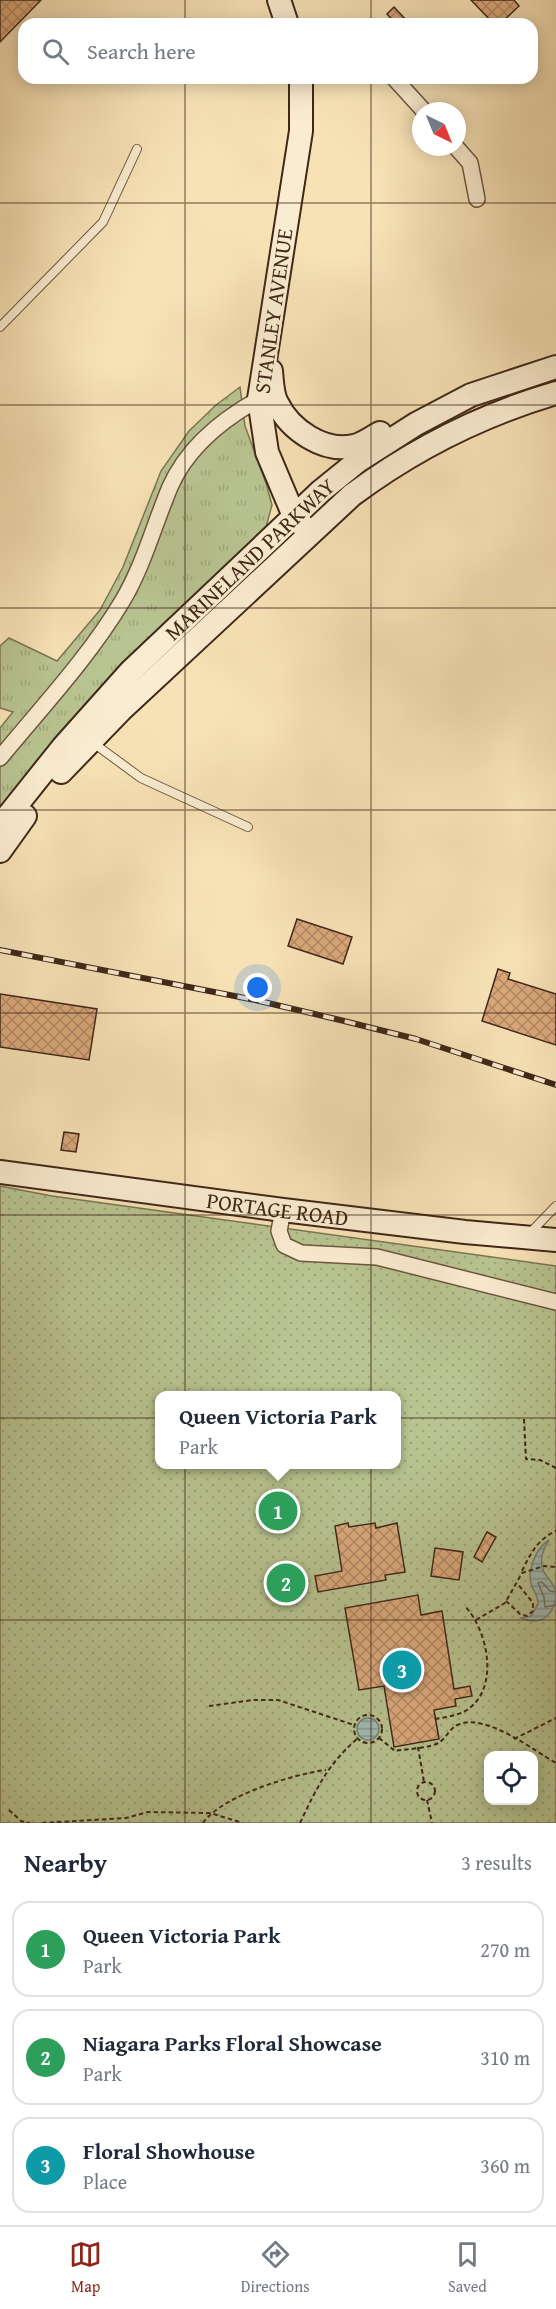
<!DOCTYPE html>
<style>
body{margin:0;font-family:"Gentium Book Plus",serif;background:#f6f6f7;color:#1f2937}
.controls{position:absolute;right:18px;bottom:18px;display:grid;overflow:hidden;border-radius:12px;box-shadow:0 3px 15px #0003}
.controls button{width:54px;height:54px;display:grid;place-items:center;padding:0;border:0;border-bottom:2px solid #e0e1e3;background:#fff;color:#1f2937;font:30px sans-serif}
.compass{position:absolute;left:412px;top:102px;width:54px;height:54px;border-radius:50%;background:#fff;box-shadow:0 3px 15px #0003;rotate:137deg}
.you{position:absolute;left:258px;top:988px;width:21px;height:21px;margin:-15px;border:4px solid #fff;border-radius:50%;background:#1a73e8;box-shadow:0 0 0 9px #1a73e833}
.badge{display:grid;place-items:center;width:39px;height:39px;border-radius:50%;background:#8f2418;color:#fff;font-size:20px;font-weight:700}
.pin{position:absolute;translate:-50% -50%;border:3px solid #fff;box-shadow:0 2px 6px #0006}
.popup{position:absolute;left:155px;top:1391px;width:246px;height:78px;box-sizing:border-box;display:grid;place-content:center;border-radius:12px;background:#fff;filter:drop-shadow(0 2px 4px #0005);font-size:20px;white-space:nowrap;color:#747a83}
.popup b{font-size:22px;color:#1f2937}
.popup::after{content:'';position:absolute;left:50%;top:100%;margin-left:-12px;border:12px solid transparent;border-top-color:#fff}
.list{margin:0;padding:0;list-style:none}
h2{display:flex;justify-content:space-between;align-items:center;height:78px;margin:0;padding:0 24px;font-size:26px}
h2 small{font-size:20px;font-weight:400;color:#747a83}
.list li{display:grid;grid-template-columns:39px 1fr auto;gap:18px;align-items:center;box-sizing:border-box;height:96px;margin:0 12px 12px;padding:0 12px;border:2px solid #e0e1e3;border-radius:18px}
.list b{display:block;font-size:22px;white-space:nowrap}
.list p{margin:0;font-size:20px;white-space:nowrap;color:#747a83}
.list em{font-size:20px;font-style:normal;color:#747a83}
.icon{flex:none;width:33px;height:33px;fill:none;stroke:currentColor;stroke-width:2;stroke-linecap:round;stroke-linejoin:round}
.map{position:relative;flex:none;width:556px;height:1823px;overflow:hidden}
.search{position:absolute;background:#fff;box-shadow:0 3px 15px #0003;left:18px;right:18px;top:18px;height:66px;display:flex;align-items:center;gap:15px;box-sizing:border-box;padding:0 21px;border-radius:18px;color:#747a83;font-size:22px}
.sheet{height:402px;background:#fff}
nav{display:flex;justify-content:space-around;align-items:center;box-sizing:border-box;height:84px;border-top:2px solid #e0e1e3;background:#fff;font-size:16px;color:#747a83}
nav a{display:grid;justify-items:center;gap:3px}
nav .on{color:#8f2418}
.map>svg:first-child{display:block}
</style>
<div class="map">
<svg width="556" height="1823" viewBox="0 0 556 1823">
<defs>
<pattern id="grass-tufts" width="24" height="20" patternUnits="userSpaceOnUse" patternTransform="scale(1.5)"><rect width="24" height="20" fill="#b8c491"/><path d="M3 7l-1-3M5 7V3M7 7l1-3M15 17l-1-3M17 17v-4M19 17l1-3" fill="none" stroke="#9fa87c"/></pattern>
<pattern id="park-dots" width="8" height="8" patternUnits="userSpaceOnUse" patternTransform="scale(1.5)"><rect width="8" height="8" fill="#b8c491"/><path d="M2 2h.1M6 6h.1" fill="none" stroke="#9fa87c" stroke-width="1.8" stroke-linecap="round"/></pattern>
<pattern id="water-rules" width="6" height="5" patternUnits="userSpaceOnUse" patternTransform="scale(1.5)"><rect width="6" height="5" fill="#9fbcb6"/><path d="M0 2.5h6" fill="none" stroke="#839993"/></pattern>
<pattern id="building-cross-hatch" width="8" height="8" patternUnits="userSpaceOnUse" patternTransform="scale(1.5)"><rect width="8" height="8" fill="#daa87b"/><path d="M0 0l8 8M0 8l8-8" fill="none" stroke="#b28964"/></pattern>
</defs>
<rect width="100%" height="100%" fill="#f7e2b6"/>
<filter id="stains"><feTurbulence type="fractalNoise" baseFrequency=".00333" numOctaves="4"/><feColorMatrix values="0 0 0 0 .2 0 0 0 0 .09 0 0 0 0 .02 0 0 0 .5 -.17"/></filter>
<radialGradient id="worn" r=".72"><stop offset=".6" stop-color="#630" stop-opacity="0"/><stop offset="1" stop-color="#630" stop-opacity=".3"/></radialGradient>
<path fill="url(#grass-tufts)" stroke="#7c7654" stroke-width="1.5" d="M240 387 245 426 266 483 272 505 266 527 255 544 0 815V728L13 712 0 708V646L9 638 57 661 100 610 123 567 161 471 189 431 216 405Z"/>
<path fill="url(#park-dots)" stroke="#7c7654" stroke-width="1.5" fill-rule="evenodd" d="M0 1186 52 1196 556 1266V1823H0ZM160 1396H397V1464H160ZM488 1756H534V1800H488Z"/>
<g fill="url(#water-rules)" stroke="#798077" stroke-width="1.5">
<path d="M549 1540C544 1548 540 1556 542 1567 544 1576 554 1582 556 1592 556 1615 541 1627 521 1618L531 1616 538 1604C538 1596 535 1593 532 1587 526 1571 536 1548 549 1540Z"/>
<circle cx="368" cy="1729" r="11"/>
</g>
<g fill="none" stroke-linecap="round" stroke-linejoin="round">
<path stroke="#707267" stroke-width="1.5" d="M556 1592 550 1591 542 1582 538 1583 544 1597 545 1607 556 1605"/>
</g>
<g fill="url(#building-cross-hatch)" stroke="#402718" stroke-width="1.5">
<path d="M0 0H41L0 42Z"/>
<path d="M471 0H514L519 6 500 24H494Z"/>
<path d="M394 7 410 24H396L387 14Z"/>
<path d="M297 919 352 937 343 964 288 946Z"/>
<path d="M498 969 510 973 508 979 556 994V1045L482 1021Z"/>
<path d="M0 994 97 1009 89 1060 0 1047Z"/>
<path d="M64 1132 79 1134 76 1152 61 1150Z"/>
<path d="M348 1523 349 1527 375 1523 376 1528 397 1523 405 1572 385 1575 386 1580 318 1592 315 1576 342 1571 335 1526Z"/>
<path d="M487 1532 496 1537 482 1562 474 1557Z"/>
<path d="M435 1548 463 1552 459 1580 431 1576Z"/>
<path d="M418 1595 421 1615 442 1611 454 1689 470 1686 472 1696 455 1699 456 1706 434 1710 439 1739 394 1747 384 1686 359 1690 345 1608Z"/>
</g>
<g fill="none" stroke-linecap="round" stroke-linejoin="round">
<g stroke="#6e5640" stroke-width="10">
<g id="lane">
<path d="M0 327 103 222 137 149"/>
<path d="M92 742 141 778 248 827"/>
<path d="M529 1234 556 1206"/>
</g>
</g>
<g stroke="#6e5640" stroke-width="18">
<g id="street">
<path d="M394 78 424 111"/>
<path d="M456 147 470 163 477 199"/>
<path d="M0 758C42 707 89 657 123 600 144 564 154 525 170 487 187 448 223 419 259 399"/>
<path d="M283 1210 279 1231 284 1245 301 1253 377 1257 556 1302"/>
</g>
</g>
<g stroke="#402718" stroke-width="26">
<g id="secondary">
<path d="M279 0 287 24"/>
<path d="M301 78V131L259 399 267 452 294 516 303 526"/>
<path d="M271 371C272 381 272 394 277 403 290 430 324 453 354 446 363 444 372 437 380 433"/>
<path d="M61 772 121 710 352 495C415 448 481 415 556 393"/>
<path id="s1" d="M0 826 63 747 130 672 321 491 358 461 416 424 471 395 556 367"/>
<path d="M0 851 25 816"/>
<path id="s2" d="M0 1172 283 1210 465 1232 556 1240"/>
</g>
</g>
<g stroke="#402718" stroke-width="2" stroke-dasharray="4.5 3" stroke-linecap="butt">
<path d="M524 1419 526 1459 540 1460 556 1468"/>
<path d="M522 1571C530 1554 538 1539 556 1531"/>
<path d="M506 1601 520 1614 527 1616 533 1611V1603L517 1583"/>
<path d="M476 1620 505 1603 522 1573 544 1566 556 1567"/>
<path d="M209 1706 253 1700H278L354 1725"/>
<circle cx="368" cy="1729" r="14"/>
<path d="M435 1719C446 1717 457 1716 467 1710 500 1688 488 1631 465 1606"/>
<path d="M379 1738 395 1751C406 1749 432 1748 440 1742 448 1736 450 1727 460 1724 487 1714 533 1750 556 1763"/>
<path d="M514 1739 556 1718"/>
<path d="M418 1747 424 1782"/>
<circle cx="426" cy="1791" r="9"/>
<path d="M427 1800 432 1823"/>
<path d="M9 1810 21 1821 30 1823"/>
<path d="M42 1823 126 1818 148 1812 210 1813 243 1823"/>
<path d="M203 1823C221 1796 294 1774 326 1770"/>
<path d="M300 1823C316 1789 328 1764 357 1739"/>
</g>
<use href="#lane" stroke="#faecd0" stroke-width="8"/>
<use href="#street" stroke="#faecd0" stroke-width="15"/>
<use href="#secondary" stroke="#faecd0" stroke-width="22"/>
<g stroke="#402718" stroke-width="6">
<path id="rail" d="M0 950 255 1000 340 1020 416 1039 556 1085"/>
</g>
<use href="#rail" stroke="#faecd0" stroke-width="4" stroke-dasharray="11" stroke-linecap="butt"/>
</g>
<path fill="none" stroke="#402718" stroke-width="1.5" stroke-opacity="0.55" d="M185 0V24M371 0V24M185 78V1823M371 78V1823M0 203H556M0 405H556M0 608H556M0 810H556M0 1013H556M0 1215H556M0 1418H556M0 1620H556"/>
<g text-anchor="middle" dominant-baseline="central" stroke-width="5" stroke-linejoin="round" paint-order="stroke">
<g font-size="22" fill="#402718" stroke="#faecd0">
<text transform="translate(273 311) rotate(-82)">STANLEY AVENUE</text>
<text stroke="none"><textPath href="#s1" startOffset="366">MARINELAND PARKWAY</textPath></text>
<text stroke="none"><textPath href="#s2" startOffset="280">PORTAGE ROAD</textPath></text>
</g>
</g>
<rect width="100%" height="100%" filter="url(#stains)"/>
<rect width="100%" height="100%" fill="url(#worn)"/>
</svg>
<div class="controls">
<button><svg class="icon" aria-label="locate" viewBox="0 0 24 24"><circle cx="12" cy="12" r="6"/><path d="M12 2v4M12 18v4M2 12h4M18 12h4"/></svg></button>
</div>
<svg class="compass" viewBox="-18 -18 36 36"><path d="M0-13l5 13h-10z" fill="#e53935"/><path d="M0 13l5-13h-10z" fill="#747a83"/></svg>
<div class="you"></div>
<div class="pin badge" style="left:278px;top:1511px;background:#2e9e5b">1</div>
<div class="popup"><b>Queen Victoria Park</b>Park</div>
<div class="pin badge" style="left:286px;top:1583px;background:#2e9e5b">2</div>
<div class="pin badge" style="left:402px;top:1670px;background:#0f9aa8">3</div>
<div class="search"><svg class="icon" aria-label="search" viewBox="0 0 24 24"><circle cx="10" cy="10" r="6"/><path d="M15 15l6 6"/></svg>Search here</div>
</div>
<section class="sheet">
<h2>Nearby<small>3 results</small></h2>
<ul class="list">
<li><span class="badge" style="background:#2e9e5b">1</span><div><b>Queen Victoria Park</b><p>Park</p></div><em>270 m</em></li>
<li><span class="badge" style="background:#2e9e5b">2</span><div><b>Niagara Parks Floral Showcase</b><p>Park</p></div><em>310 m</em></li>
<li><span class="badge" style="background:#0f9aa8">3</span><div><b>Floral Showhouse</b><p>Place</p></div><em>360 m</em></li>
</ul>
</section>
<nav>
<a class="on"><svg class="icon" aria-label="map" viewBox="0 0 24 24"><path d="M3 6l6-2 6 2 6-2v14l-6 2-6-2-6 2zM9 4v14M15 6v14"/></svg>Map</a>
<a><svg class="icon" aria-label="directions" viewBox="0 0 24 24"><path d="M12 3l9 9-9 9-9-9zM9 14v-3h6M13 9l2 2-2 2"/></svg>Directions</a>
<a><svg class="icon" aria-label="saved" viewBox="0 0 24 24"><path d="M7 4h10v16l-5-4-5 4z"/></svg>Saved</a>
</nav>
